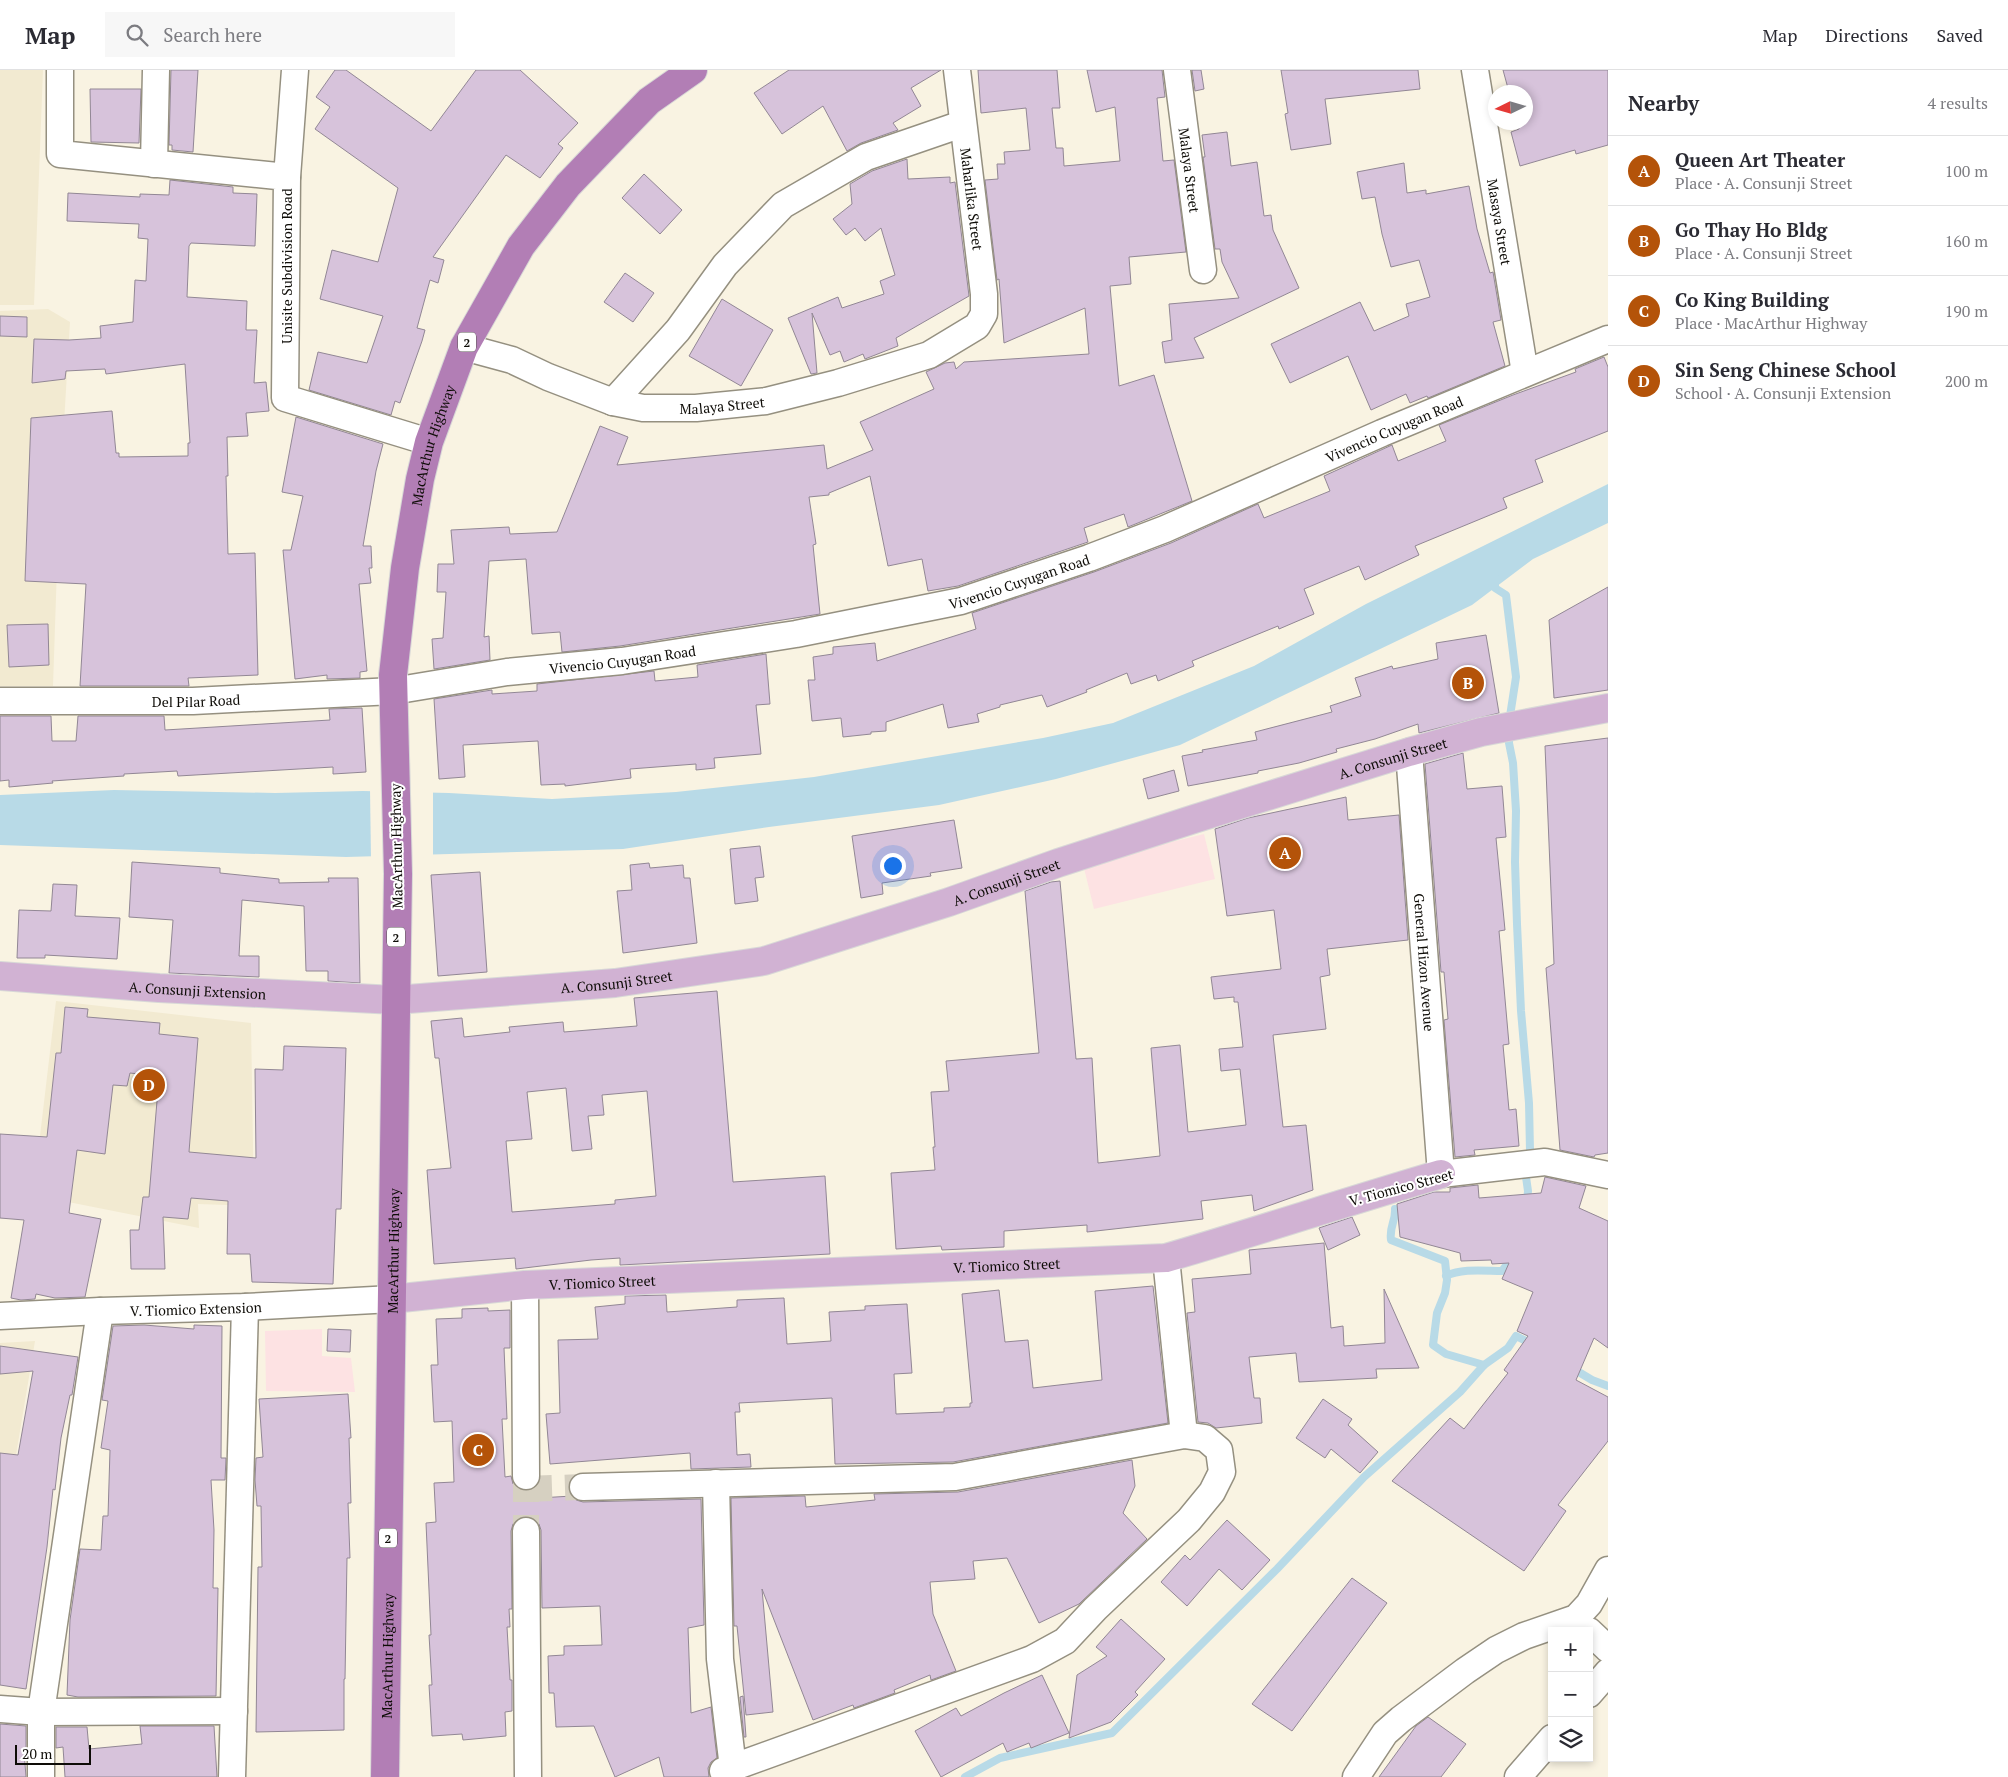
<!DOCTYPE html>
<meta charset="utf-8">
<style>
body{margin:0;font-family:"PT Serif",serif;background:#f7f7f7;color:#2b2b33}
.controls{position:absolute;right:15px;bottom:15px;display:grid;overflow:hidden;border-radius:0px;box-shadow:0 2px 8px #0003}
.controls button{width:45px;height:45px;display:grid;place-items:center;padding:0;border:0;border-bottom:1px solid #e1e1e2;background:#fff;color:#2b2b33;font:25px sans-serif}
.compass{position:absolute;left:1488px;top:15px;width:45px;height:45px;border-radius:50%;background:#fff;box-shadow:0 2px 8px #0003;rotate:265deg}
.scale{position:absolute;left:15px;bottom:12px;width:76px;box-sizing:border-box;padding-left:5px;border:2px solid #0e0c07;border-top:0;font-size:14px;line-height:18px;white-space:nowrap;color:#0e0c07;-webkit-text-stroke:4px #fff;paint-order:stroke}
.you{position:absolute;left:892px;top:795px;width:18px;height:18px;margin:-12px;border:4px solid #fff;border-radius:50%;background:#1a73e8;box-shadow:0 0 0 8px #1a73e833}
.badge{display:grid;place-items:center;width:32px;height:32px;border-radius:50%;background:#b45309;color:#fff;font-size:16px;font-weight:700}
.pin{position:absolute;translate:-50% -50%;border:2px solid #fff;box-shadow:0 1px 5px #0006}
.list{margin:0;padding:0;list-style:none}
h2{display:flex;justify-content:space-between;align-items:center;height:65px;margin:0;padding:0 20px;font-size:21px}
h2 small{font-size:16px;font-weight:400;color:#7c7c81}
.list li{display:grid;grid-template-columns:32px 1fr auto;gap:15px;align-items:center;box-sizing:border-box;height:70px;padding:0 20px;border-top:1px solid #e1e1e2}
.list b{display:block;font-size:19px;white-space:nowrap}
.list p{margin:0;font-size:16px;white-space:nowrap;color:#7c7c81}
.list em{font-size:16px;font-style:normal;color:#7c7c81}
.icon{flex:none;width:28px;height:28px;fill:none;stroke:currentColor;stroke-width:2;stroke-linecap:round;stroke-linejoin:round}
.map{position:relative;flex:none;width:1608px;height:1707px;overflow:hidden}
header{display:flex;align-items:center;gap:30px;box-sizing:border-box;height:70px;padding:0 25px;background:#fff;border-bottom:1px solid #e1e1e2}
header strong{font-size:24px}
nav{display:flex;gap:28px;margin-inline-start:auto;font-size:18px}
.search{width:350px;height:45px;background:#f7f7f7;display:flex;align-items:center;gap:12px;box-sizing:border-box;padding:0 18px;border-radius:0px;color:#7c7c81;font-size:19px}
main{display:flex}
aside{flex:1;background:#fff}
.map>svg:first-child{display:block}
</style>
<header>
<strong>Map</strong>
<div class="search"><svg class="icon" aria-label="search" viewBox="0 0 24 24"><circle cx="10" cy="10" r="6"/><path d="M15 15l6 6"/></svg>Search here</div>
<nav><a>Map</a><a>Directions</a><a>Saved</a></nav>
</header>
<main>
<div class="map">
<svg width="1608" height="1707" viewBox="0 0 1608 1707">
<rect width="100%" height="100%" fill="#f9f3e2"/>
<g fill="#fde2e3">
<path d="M1204 764 1215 809 1094 839 1083 794Z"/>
<path d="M322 1259V1286L351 1288 355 1322 266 1321 265 1261Z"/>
</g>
<g fill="#f2ead1">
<path d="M0 0H43L34 235H0Z"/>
<path d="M48 239 70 252 59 438 53 616H0V241Z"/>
<path d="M56 931 251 953 254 1136 198 1134 199 1158 33 1125Z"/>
<path d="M35 1271 16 1385 0 1493V1273Z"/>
</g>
<path fill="#b8dae7" d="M1608 414V453L1533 489 1472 535 1180 675 1056 709 939 735 769 757 623 779 346 787 0 775V725L114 720 275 723 363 721 449 723 552 729 676 722 814 707 1043 668 1113 653 1254 596 1366 534Z"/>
<path fill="#f9f3e2" d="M370 719 433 720V787L371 789Z"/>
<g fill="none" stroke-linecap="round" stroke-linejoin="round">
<g stroke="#b8dae7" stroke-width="8">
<path d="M1495 508V518L1506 525 1516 607 1510 646 1509 673 1513 693 1516 741 1515 792 1517 854 1521 941 1529 1033 1530 1081 1526 1107 1528 1121 1527 1133"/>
<path d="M1395 1139C1396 1151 1389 1156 1391 1170L1445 1191 1447 1210 1445 1223 1437 1243 1433 1275 1446 1284 1484 1295"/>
<path d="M1446 1206C1462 1198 1485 1201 1502 1201L1509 1192 1511 1184"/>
<path d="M1572 1298 1592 1310 1608 1316"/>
<path d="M965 1707 1000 1688 1112 1663 1277 1499 1364 1407 1460 1322 1484 1295 1508 1278 1516 1266 1532 1274"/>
</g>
</g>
<g fill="#d7c3db" stroke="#928795" fill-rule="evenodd">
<path d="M171 0H198L193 82 172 80V75H169Z"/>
<path d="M335 0H346L431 61 476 0H520L578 53 558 74 563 78 540 108 506 85 433 187 444 190 438 213 430 210 417 258 425 260 422 271 400 333 395 331 391 345 309 320 318 282 367 293 383 246 320 229 332 180 378 192 398 118 315 59 330 37 316 27Z"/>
<path d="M789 0H941L911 18 921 36 893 53 898 60 861 73 847 81 823 36 782 64 754 23Z"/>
<path d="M978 0H1057L1060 38H1052L1056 78H1063L1064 96 1120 91 1115 37 1096 42 1087 0H1162L1165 27 1157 28 1163 91 1174 90 1186 182 1129 187 1131 214 1110 216 1119 316 1154 305 1192 431 1128 457 1124 444 1084 458 1088 472 958 516 928 521 922 489 888 496 870 406 829 423V425L809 427 816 474 813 475 820 544 620 576 562 582 560 562 532 564 526 489 489 491 484 567 489 566 490 590 434 599 432 569 443 568 446 522H437L438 494H454L451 460 509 457 510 464 557 462 600 356 628 367 617 395 824 375 827 399 873 380 860 352 934 319 926 302 945 293 954 292 956 299 964 292 1089 284 1085 238 1004 273 999 209 997 210 985 110 998 109 997 94H1005L1004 82 1030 80 1026 38 981 43Z"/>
<path d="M1192 0H1201L1204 19 1195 21Z"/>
<path d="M1281 0H1418L1420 19 1325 29 1331 74 1291 80 1285 44 1288 43Z"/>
<path d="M1503 0H1608V75L1576 84 1575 80 1520 96 1511 62 1519 59 1518 52H1526V22H1509Z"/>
<path d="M90 19H141L139 73 91 72Z"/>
<path d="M1227 62 1231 96 1257 92 1264 146 1271 145 1273 160 1299 218 1194 268 1204 288 1165 293 1162 272 1172 270 1169 234 1239 228 1222 192 1220 179H1215L1203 87H1205L1202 65Z"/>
<path d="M907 89 908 109 950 107V113L955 112 969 226 896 268 898 276 865 289 863 284 844 292 840 281 830 285 812 243 817 303 811 304 788 248 838 227 842 238 884 224 880 211 895 205 881 158 865 171 855 158 846 165 833 149 852 134 850 114 872 101Z"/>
<path d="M1404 93 1407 123 1426 120V124L1469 116 1477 159 1490 203 1493 202 1501 250 1493 252 1505 296 1428 328 1427 326 1410 333 1406 324 1371 340 1348 286 1290 313 1271 274 1360 232 1374 261 1409 246 1406 234 1430 227 1419 190 1391 197 1382 164 1375 127 1362 129 1357 102Z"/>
<path d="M644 104 682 140 660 164 622 128Z"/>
<path d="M170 110 233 117V123L257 124 255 176 191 173 189 176 187 227 247 231 246 260H257L254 313 266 312 269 341 246 343 248 366 227 367 228 406H226L228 484 255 483 258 605 188 608 189 616H80L86 514 25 511 31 348 112 341 116 383H119V387L188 386V373H190L185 294 106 304 105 299 66 301 65 309 32 313 34 269 69 270 101 268 100 256 133 252 135 210 146 211 148 169 138 168 139 154 67 151 68 123 140 127V124L169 125Z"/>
<path d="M625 203 654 223 633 252 604 232Z"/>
<path d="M722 229 773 260 741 316 689 286Z"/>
<path d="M0 246 27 247V267L0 266Z"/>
<path d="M1604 287 1608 297V361L1535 390 1543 412 1503 428 1507 438 1415 476 1419 485 1365 510 1359 496 1304 519 1314 544 1279 559 1278 556 1192 591 1194 596 1158 611 1156 605 1131 614 1127 603 1086 620 1087 622 1047 637 1042 625 1000 635V637L977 644 979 652 948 658 943 634 886 652V661L871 662V664L843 667 841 648 812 651 808 610H815L813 587 833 584V577L875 573 877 591 976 559 972 543 1094 502 1171 473 1258 434 1264 448 1330 421 1324 406 1392 375 1398 391 1446 371 1439 355 1513 325 1576 302 1575 299Z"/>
<path d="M296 347 383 374 376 401 363 476H371L372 498H369L371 513 359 514 367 601 360 602V608L327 609V605L295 609 283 480H291L303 426 282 422Z"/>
<path d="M1608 517V620L1554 628 1549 550Z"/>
<path d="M48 554 49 595 9 597 7 555Z"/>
<path d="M1486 565 1499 643 1419 663 1418 654 1375 669 1336 679 1337 682 1299 693 1258 701V703L1188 716 1182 686 1203 682 1202 680 1257 670 1255 662 1332 642 1330 636 1361 626 1355 608 1392 596 1393 599 1438 589 1436 573Z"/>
<path d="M766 584 770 634 756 635 761 684 714 688 715 698 696 700V694L630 699 631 708 565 716V714L541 715 538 671 463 675 465 707 439 709 434 629 492 620V624L537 621V614L654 601 655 611 698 607 697 595Z"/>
<path d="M362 638 366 702 333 704V697L178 706 177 701 124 704V706L52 711 53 713 9 717V710L0 711V646H51L52 671H76L78 646H164L165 660 330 650 329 639Z"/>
<path d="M1608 668V1083L1595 1085 1594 1087 1560 1080 1546 898 1554 894 1545 676Z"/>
<path d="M1463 683 1467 719 1502 716 1506 767 1496 768 1505 860 1499 861 1509 974 1503 975 1509 1040 1516 1039 1519 1076 1474 1080 1475 1085 1455 1087 1444 950 1448 949 1444 902H1441L1425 694Z"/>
<path d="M1174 700 1179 721 1148 729 1143 709Z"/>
<path d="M1346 727 1348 750 1399 745 1408 870 1327 879 1330 905 1320 907 1326 959 1273 965 1283 1057 1306 1055 1313 1120 1254 1141 1252 1125 1201 1131 1203 1149 1087 1162V1155L1004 1161V1177L942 1180 941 1176 896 1179 891 1103 935 1100 933 1077H935L931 1022 949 1021 946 991 1039 983 1025 821 1051 812 1060 811 1076 989 1092 988 1098 1093 1160 1086 1151 978 1180 975 1188 1062 1246 1055 1240 999 1221 1001 1219 979 1243 977 1238 932H1234V927L1214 929 1211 907 1281 899 1274 840 1227 846 1215 759 1248 748Z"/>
<path d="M954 750 962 798 930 803 931 806 882 813 883 824 861 828 852 766Z"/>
<path d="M760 776 764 807 755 808 758 831 735 834 730 779Z"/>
<path d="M132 792 220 798V803L279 809V813L329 812 328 808H358L360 913 328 911V901H306L304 836 242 830 239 886H259V907L169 903 173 850 129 847Z"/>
<path d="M649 793 650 798 683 795 684 808H690L697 873 623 883 617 821 632 820 630 795Z"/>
<path d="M480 802 487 902 438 906 431 805Z"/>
<path d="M53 814 77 815 75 846 120 848 117 889 45 885V888H17L19 840 51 841Z"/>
<path d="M717 921 733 1112 825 1106 830 1184 620 1195V1188L591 1190 516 1199 515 1188 434 1194 427 1100 451 1098 439 988H435L431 951 462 948 464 967 510 962 509 957 563 952 564 962 637 956 634 928ZM566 1018 572 1081 592 1079 588 1046 604 1045 602 1025 647 1021 656 1126 615 1130V1134L512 1142 506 1071 532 1069 527 1022Z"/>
<path d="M65 937 88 939 87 947 160 953 159 964 198 968 189 1082 256 1088 255 999 283 1000 284 976 346 978 341 1139H336L333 1214 252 1212 250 1184H227L228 1131 191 1128 188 1149 163 1147 165 1199H131L130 1160H139L143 1127H149L158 1019 153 1018 155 1006 130 1003 127 1016 113 1015 105 1084 77 1080 69 1143 101 1149 85 1227 55 1228 36 1224 35 1229 21 1230 11 1228 24 1150 0 1148V1064L47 1067 56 983H61Z"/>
<path d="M1545 1107 1586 1116 1579 1138 1608 1151V1278L1594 1268 1576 1310 1608 1327V1371L1558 1435 1566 1441 1524 1501 1392 1411 1450 1348 1464 1359 1508 1303 1504 1300 1528 1266 1517 1261 1533 1222 1502 1209 1509 1193 1492 1194 1491 1190 1461 1191 1460 1183 1400 1167 1397 1134 1434 1122H1450V1118L1478 1115 1479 1128 1541 1123Z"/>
<path d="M1352 1147 1360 1165 1328 1180 1319 1158Z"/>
<path d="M1324 1173 1331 1258 1343 1256 1344 1276 1385 1273 1384 1219 1419 1298 1376 1299 1377 1308 1299 1312 1296 1283 1249 1287 1254 1328H1260L1262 1353 1216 1358 1208 1353 1198 1352 1187 1243 1195 1242 1192 1209 1251 1204 1249 1180Z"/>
<path d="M1153 1216 1168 1353 953 1392 835 1394 832 1328 739 1333 740 1342H735L737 1385 750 1384 751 1397 691 1399 690 1383 550 1394 546 1344 560 1343 558 1270 598 1269 595 1237 625 1234V1226L666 1225 667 1242 737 1237V1230L784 1228 787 1274 831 1271 829 1242 865 1240V1236L907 1234 912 1303 894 1304 896 1344 944 1342V1338L970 1337V1333H972L962 1224 999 1220 1005 1272 1028 1270 1033 1318 1102 1310 1095 1221Z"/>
<path d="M488 1238V1241L510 1240V1278H504L507 1349H502L505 1407 511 1406 513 1414 518 1419 526 1421 533 1419 538 1414 539 1428 572 1426 576 1430 583 1432 701 1429 704 1555 688 1558 691 1643 711 1637 717 1688 711 1692 708 1698 709 1707H664L659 1687 615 1707 594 1656 556 1657 554 1623H549L548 1586 564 1585V1576L602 1575 600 1536 542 1538 541 1460 539 1454 534 1448 526 1446 518 1448 513 1454 511 1461 512 1539H509L510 1557H507L510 1610H512V1641L505 1642 506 1666 463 1670 462 1664 432 1666 429 1615H432L429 1565H431L426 1453 436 1452 434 1413 454 1412 452 1351 434 1352 431 1295H438L436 1249 462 1248V1239Z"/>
<path d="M144 1255 194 1259V1255L222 1256 221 1388H226L225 1410H211L214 1460 213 1518H218L216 1626 78 1627 67 1625 70 1550 80 1479 101 1480 103 1446H108L110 1380 101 1378 108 1331 102 1330 113 1256Z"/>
<path d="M328 1259 351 1260 350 1282 327 1281Z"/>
<path d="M0 1276 78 1287 72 1325H70L61 1368 55 1420 53 1419 47 1477 26 1619 0 1615V1383L18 1385 33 1301 0 1304Z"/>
<path d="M348 1324 351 1368H349L351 1433H348L350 1488H347L345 1609H344V1660L256 1662 258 1497H262L261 1436H257L255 1410 256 1388 263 1387 259 1329Z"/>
<path d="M1323 1329 1352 1349 1348 1355 1378 1382 1360 1403 1331 1379 1325 1388 1296 1368Z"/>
<path d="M1132 1390 1135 1416 1123 1443 1147 1469 1079 1534 1039 1553 1007 1488 973 1491 975 1509 930 1512 933 1544 956 1601 931 1610 930 1605 894 1620 895 1623 854 1638 853 1635 813 1650 762 1519 773 1642 746 1645 737 1556H734L731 1428 805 1426 806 1437 875 1430 874 1424 958 1422Z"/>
<path d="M1227 1450 1270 1490 1242 1520 1219 1499 1187 1536 1161 1512 1185 1485 1190 1490Z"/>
<path d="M1352 1508 1387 1533 1292 1661 1252 1634Z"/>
<path d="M1121 1549 1165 1589 1135 1622 1138 1625 1111 1652 1069 1668 1077 1605 1107 1586 1096 1577Z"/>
<path d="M1042 1605 1069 1663 1031 1678 1029 1673 1007 1682 1003 1673 941 1707 915 1661 956 1638 961 1646 1004 1623Z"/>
<path d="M743 1626 746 1667H744L740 1627Z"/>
<path d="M1428 1647 1466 1674 1441 1707H1379L1416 1656Z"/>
<path d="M0 1654 26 1656V1680L24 1681 26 1707H0Z"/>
<path d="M140 1656H214L217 1707H65L63 1677 56 1678V1657H87L89 1679 142 1674Z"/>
</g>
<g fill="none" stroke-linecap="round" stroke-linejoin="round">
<g stroke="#d6d0c1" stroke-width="26" stroke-dasharray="26 13" stroke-linecap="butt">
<path d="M526 1406V1461"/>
<path d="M526 1419 583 1417"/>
</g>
<g stroke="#959080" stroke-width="29">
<g id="minor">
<path d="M60 0V84L287 107 285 328 429 372"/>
<path id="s1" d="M1177 0 1203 200"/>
<path id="s2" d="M1475 0 1525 303"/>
<path d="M154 94 156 0"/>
<path d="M287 107 295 0"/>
<path id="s3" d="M464 277 512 290 548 307 613 332 643 338H696L766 331 838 313 929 285 977 256 984 244V224L957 0"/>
<path d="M613 332 678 260 725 195 783 135 866 87 962 54"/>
<path id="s4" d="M0 631H193L393 621 507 602 622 591 796 564 961 531 1089 488 1165 459 1382 363 1608 269"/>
<path id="s5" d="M1409 682 1441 1104 1545 1092 1608 1105"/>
<path d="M1166 1188 1184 1365"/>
<path d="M525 1215 526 1406"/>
<path id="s6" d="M0 1246 100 1241 245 1237 392 1229"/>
<path d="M716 1413 720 1589 733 1698"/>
<path d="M583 1417 955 1407 1184 1365 1205 1368 1219 1380 1222 1402 1212 1422 1189 1450 1095 1539 1065 1571 1032 1589 723 1701"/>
<path d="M526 1461 528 1707"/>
<path d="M1589 1561 1608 1579"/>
<path d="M1589 1624 1608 1602"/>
<path d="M0 1639 41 1642 234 1641"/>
<path d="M41 1707V1642L100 1241"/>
<path d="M232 1707 245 1237"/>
<path d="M1356 1707 1385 1663 1401 1649 1465 1601 1496 1580 1524 1566 1576 1548 1589 1534 1608 1500"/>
<path d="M1518 1707 1552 1668"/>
</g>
</g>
<g stroke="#d8d8d7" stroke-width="30">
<g id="major">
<path id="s7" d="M0 906 159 918 395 930 615 913 764 891 949 832 1058 793 1194 749 1409 682 1481 662 1608 638"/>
<path id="s8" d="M392 1229 525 1215 1166 1188C1258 1161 1349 1131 1441 1104"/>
</g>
</g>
<g stroke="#d8d8d7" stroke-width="30">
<g id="highway">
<path id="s9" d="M385 1707 398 804 393 605 405 498 420 409 429 372 464 277 521 176 568 115 619 62 649 31 693 0"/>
</g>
</g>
<use href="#minor" stroke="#fff" stroke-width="26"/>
<use href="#major" stroke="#d1b2d3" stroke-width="28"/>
<use href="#highway" stroke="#b27eb5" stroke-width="28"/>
</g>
<g text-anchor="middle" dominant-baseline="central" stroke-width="4" stroke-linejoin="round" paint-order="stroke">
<g fill="#fff" stroke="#565551" stroke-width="1">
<rect x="458" y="262.5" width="18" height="19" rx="4"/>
<rect x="387" y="857.5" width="18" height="19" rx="4"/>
<rect x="379" y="1458.5" width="18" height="19" rx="4"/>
</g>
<g font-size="12" font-weight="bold" fill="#0e0c07">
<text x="467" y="272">2</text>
<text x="396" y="867">2</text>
<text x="388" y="1468">2</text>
</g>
<g font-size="14" fill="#0e0c07" stroke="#fff">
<text stroke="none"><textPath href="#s1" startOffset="101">Malaya Street</textPath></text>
<text transform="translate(972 129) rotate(83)">Maharlika Street</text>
<text stroke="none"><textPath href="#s2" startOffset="154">Masaya Street</textPath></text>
<text transform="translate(286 196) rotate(-90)">Unisite Subdivision Road</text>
<text stroke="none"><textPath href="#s3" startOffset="269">Malaya Street</textPath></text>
<text stroke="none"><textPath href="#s4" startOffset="1435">Vivencio Cuyugan Road</textPath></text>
<text stroke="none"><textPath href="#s9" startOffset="1336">MacArthur Highway</textPath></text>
<text stroke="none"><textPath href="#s4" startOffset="1030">Vivencio Cuyugan Road</textPath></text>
<text stroke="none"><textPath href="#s4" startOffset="625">Vivencio Cuyugan Road</textPath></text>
<text stroke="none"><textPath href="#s4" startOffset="196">Del Pilar Road</textPath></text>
<text stroke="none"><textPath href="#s7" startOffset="1428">A. Consunji Street</textPath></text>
<text transform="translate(396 776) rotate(-91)">MacArthur Highway</text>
<text stroke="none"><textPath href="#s7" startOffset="1022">A. Consunji Street</textPath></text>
<text stroke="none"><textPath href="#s5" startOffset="211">General Hizon Avenue</textPath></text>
<text stroke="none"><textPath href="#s7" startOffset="618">A. Consunji Street</textPath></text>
<text stroke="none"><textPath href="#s7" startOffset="198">A. Consunji Extension</textPath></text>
<text transform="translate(1401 1117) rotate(-15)">V. Tiomico Street</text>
<text stroke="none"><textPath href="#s9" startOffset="526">MacArthur Highway</textPath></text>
<text stroke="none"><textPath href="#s8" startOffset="616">V. Tiomico Street</textPath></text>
<text stroke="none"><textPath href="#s8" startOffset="211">V. Tiomico Street</textPath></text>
<text stroke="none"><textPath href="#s6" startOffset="196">V. Tiomico Extension</textPath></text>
<text stroke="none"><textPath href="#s9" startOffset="121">MacArthur Highway</textPath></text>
</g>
</g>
</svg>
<div class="controls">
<button>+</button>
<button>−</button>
<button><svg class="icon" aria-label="layers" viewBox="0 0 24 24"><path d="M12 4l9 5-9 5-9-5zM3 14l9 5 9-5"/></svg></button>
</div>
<svg class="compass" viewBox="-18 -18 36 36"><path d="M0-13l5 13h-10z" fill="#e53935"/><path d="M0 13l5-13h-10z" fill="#7c7c81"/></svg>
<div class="scale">20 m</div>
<div class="you"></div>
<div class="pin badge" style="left:1285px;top:783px">A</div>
<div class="pin badge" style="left:1468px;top:613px">B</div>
<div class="pin badge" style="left:478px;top:1380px">C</div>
<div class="pin badge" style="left:149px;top:1015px">D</div>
</div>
<aside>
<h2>Nearby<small>4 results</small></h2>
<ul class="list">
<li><span class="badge">A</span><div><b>Queen Art Theater</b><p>Place · A. Consunji Street</p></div><em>100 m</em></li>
<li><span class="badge">B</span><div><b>Go Thay Ho Bldg</b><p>Place · A. Consunji Street</p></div><em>160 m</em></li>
<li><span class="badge">C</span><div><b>Co King Building</b><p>Place · MacArthur Highway</p></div><em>190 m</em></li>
<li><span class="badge">D</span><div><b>Sin Seng Chinese School</b><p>School · A. Consunji Extension</p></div><em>200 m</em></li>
</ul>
</aside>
</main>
